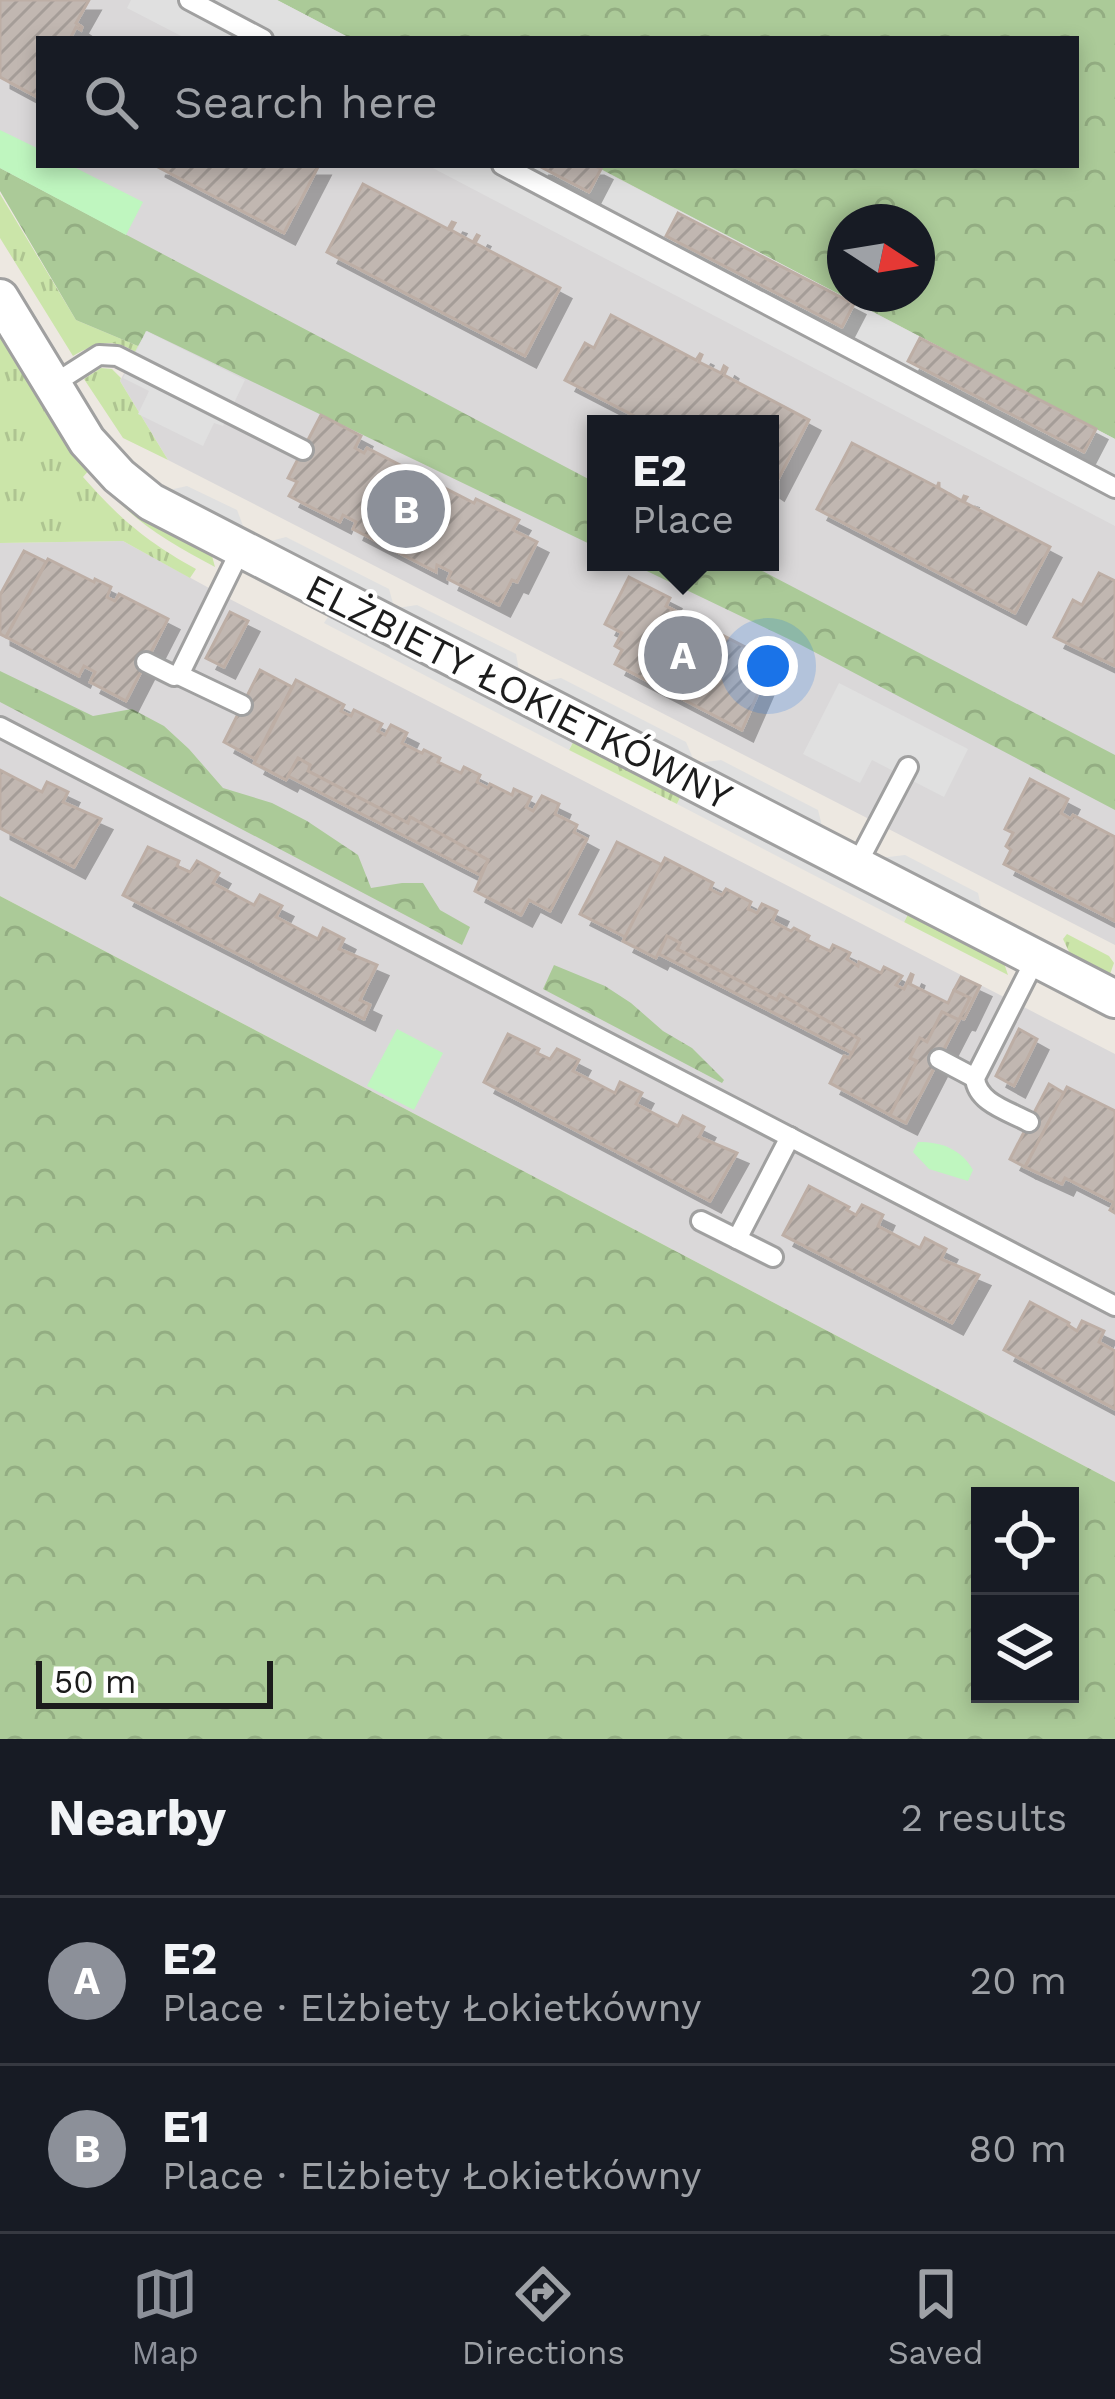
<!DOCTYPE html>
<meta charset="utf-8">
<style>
body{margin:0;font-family:"Work Sans",sans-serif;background:#20242c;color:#f1f3f6}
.controls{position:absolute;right:36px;bottom:36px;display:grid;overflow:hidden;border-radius:0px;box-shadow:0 6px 18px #0003}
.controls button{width:108px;height:108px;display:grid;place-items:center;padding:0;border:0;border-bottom:3px solid #363941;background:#171b24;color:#f1f3f6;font:60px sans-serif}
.compass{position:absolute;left:827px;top:204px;width:108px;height:108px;border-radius:50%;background:#171b24;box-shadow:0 6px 18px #0003;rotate:102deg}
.scale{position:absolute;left:36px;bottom:30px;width:237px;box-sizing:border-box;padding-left:12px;border:6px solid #1c1c1c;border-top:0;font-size:33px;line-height:42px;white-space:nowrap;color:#1c1c1c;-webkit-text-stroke:9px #fff;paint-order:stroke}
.you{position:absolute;left:768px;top:666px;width:42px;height:42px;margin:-30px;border:9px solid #fff;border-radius:50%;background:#1a73e8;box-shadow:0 0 0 18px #1a73e833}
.badge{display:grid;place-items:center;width:78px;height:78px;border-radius:50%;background:#8c9099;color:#fff;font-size:39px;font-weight:700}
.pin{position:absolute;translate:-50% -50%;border:6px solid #fff;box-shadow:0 3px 12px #0006}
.popup{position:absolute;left:587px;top:415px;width:192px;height:156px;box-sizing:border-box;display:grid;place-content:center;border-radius:0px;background:#171b24;filter:drop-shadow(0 3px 9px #0005);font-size:39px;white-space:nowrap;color:#9ea1a6}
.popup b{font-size:45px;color:#f1f3f6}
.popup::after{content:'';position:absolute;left:50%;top:100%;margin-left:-24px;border:24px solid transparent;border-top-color:#171b24}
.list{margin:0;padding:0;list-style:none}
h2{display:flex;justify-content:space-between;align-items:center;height:156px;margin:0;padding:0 48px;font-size:51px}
h2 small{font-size:39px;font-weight:400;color:#9ea1a6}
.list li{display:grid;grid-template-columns:78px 1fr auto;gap:36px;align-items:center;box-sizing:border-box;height:168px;padding:0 48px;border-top:3px solid #363941}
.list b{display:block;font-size:45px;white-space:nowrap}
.list p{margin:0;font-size:39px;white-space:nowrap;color:#9ea1a6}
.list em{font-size:39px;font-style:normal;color:#9ea1a6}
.icon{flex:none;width:66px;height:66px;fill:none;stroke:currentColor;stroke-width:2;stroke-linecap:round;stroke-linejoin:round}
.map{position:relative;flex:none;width:1115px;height:1739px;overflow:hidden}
.search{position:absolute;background:#171b24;box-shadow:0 6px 18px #0003;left:36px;right:36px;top:36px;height:132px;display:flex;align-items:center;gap:30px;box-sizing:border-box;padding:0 42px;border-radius:0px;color:#9ea1a6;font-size:45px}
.sheet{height:492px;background:#171b24}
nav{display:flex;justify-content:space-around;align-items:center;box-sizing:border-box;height:168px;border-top:3px solid #363941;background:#171b24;font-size:33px;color:#9ea1a6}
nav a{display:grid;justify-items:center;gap:6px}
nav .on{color:#8c9099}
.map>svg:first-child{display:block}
</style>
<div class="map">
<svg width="1115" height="1739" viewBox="0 0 1115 1739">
<defs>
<pattern id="grass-tufts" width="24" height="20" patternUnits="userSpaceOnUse" patternTransform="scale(3)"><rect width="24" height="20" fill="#cbe5a9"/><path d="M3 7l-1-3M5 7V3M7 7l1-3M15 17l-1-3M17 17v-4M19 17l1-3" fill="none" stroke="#aec491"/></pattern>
<pattern id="forest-crowns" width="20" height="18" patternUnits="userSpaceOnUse" patternTransform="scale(3)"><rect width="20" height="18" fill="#abca98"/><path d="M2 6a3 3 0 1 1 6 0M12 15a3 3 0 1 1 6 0" fill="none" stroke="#93ad82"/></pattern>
<pattern id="building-hatch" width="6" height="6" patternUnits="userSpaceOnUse" patternTransform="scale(3)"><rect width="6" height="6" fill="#c1b7b1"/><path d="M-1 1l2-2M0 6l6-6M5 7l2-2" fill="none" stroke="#a59d98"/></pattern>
<filter id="shadow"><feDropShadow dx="11" dy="11" stdDeviation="0" flood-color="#0004"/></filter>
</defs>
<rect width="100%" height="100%" fill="#ede8e1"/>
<g fill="#dad8d9" fill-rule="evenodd">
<path d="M0 0H277L351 39H39V165H593L1115 439V945L168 460 120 381 138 346 76 320 0 191ZM596 424H770V562H596Z"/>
<path d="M123 541 220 594 1115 1054V1482L0 896V543Z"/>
</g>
<g fill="url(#grass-tufts)">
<path d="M0 194 76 320 138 346 135 352C113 337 95 343 73 356L0 238Z"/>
<path d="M0 330 90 469 83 477C120 519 147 542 196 569L190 578 123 541 0 543Z"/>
<path d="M101 368 112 369 121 378 120 381 168 460 123 438 84 379Z"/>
<path d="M103 484 211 552 215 567C173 545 133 522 103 484Z"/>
<path d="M574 740 682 794 677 804 569 750Z"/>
<path d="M909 912 1003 960 1008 975 904 922Z"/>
<path d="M1067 934 1109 956 1114 963 1109 977 1071 956 1063 939Z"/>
</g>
<g fill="url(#forest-crowns)" fill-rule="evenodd">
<path d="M277 0H1115V439L593 165H1076V39H351ZM845 222H917V294H845Z"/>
<path d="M0 168 596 483V547L147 331 138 346 76 320 0 191Z"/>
<path d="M628 562H745L1115 755V810L801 645Z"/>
<path d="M0 671 93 716 132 709 164 726 189 749 223 788 272 803 307 821 358 855 371 888 402 883H423L440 910 470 927 462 945 0 702Z"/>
<path d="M0 896 1115 1482V1739H0ZM1070 1496V1694H980V1496Z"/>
<path d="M554 965 605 986 631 1003 663 1031 692 1048 724 1080 722 1083 543 989Z"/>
</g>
<g fill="#bff6bf">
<path d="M0 130 39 149V165H70L143 202 126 235 0 168Z"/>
<path d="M397 1029 443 1053 414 1110 367 1086Z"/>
<path d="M918 1142C942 1142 961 1149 973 1170L968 1181 929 1169 913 1152Z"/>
</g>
<g fill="#e0e0e0">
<path d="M131 0H277L352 39H187L127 8Z"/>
<path d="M427 165H592L1115 439V526Z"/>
<path d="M146 331 245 380 223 426 214 423 203 446 138 414 149 391 123 378Z"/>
<path d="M187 486 237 510 245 531 165 491Z"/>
<path d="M286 537 389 589 394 607 267 542Z"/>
<path d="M417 605 516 654 519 671 397 608Z"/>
<path d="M330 614 574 740 569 750 324 623Z"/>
<path d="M561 678 686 742 694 761 539 682Z"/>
<path d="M839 683 968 749 944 797 872 760 860 783 803 754Z"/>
<path d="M721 760 818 810 823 830 697 763Z"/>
<path d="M682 794 909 912 904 922 677 804Z"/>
<path d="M905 855 978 893 982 911 880 858Z"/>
</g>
<g fill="url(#building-hatch)" stroke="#bdaea5" stroke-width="3" filter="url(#shadow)">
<path d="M0 0H89L76 23 82 27 81 30 76 27 70 39H39L37 97 0 77Z"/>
<path d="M154 165H319L284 233Z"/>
<path d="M537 165H593L601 169 589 192Z"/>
<path d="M363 184 448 229 452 222 455 223 451 230 473 242 477 235 479 236 475 243 560 288 525 356 327 252Z"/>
<path d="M678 213 854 304 842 327 666 236Z"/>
<path d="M611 315 696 360 700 354 702 355 699 362 721 373 724 366 727 368 724 375 809 420 773 489 770 487V424H650L565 380 585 343 594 348Z"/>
<path d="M920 338 1096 429 1084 452 908 361Z"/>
<path d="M321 415 361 436 355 448 364 453 367 448 474 503 476 499 519 520 513 530 537 542 517 582 512 580 499 605 448 579 451 572 437 565 436 572 353 529 356 522 343 515 340 522 289 496 297 482 288 478Z"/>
<path d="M852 443 937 487 939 482V488L962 501 964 496 967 497 964 502 1050 547 1015 613 817 509Z"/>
<path d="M24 551 46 562 6 637 0 634V595Z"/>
<path d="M48 559 94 582 95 579 111 587 107 597 115 601 119 594 168 619 126 701 90 682 95 672 84 666 79 676 6 637Z"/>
<path d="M1099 573 1115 581V666L1054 637 1073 600 1082 605Z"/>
<path d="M629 577 670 598 666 606 749 649 743 661 767 673 742 730 615 664 622 650 615 646 622 633 605 624Z"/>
<path d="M230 612 248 621 224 667 206 658Z"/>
<path d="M260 670 292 687 255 759 224 742Z"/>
<path d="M296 680 344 705 341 711 351 716 354 710 382 724 378 731 385 735 391 725 407 733 402 743 422 753 424 750 440 758 438 762 461 773 464 767 480 775 477 782 488 788 490 784 512 795 514 789 529 796 531 797 526 807 533 811 542 796 559 804 555 814 577 825 574 832 587 839 550 911 529 900 521 915 475 891 488 860 410 817 408 823 308 771 310 765 298 758 286 780 254 763Z"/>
<path d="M298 758 310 765 308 771 408 823 410 817 488 860 480 875 288 776Z"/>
<path d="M0 770 42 792 47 782 68 792 63 802 101 819 74 867 0 828Z"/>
<path d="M1030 779 1068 799 1061 813 1071 819 1073 815 1115 837V921L1004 864 1011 850 1006 846 1013 833 1005 829Z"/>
<path d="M617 842 662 865 625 937 580 914Z"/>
<path d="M148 847 179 861 177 866 190 872 197 861 219 873 213 883 254 905 260 895 282 906 276 917 318 939 323 928 344 939 339 949 377 965 360 1000 370 1005 364 1019 123 895Z"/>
<path d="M665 858 713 883 710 889 722 895 726 889 751 902 748 909 751 910 757 913 762 904 777 911 772 921 791 931 794 928 809 936 807 940 830 951 833 945 850 953 847 959 858 966 859 962 881 973 884 967 902 976 896 985 904 989 911 974 913 975 910 984 948 1003 954 990 970 998 959 1020 942 1012 927 1042 920 1038 910 1058 917 1061 890 1115 830 1083 844 1056 849 1058 859 1039 780 994 777 1000 677 949 680 943 667 936 656 958 623 941Z"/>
<path d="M667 936 680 943 677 949 777 1000 780 994 859 1039 852 1053 659 954Z"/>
<path d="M961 977 980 986 964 1019 960 1018 970 998 954 990Z"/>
<path d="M942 1012 959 1020 906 1123 890 1115 917 1061 910 1058 920 1038 927 1042Z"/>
<path d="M1019 1029 1037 1039 1014 1086 996 1076Z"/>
<path d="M508 1034 539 1049 537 1053 550 1059 557 1049 579 1060 573 1071 615 1093 620 1082 642 1093 636 1104 678 1126 683 1116 704 1127 699 1137 737 1153 710 1201 484 1082Z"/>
<path d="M1049 1084 1064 1093 1025 1167 1010 1159Z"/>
<path d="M1067 1087 1115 1111V1213L1110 1210 1114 1203 1065 1178 1062 1184 1025 1167Z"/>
<path d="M809 1186 849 1207 847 1210 856 1215 862 1205 883 1215 878 1226 920 1248 925 1238 946 1249 941 1259 979 1275 952 1323 783 1235Z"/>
<path d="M1030 1302 1069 1323 1068 1325 1077 1331 1082 1321 1104 1331 1099 1342 1115 1351V1409L1004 1350Z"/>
</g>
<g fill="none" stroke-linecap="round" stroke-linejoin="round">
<g stroke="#a0a0a0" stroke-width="24">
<g id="lane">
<path d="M189 0 263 39"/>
<path d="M502 165 1115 488"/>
<path d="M52 385 99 355 117 356 303 450"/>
<path d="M146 662 174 676 179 675 241 549"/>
<path d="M179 675 242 705"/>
<path d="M0 727 1115 1306"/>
<path d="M856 866 908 767"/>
<path d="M939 1059 975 1078"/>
<path d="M1029 1122C1009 1111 977 1103 975 1078L1036 958"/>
<path d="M701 1221 773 1257"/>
<path d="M737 1239 790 1137"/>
</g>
</g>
<g stroke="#a0a0a0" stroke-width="42">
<path id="street" d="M0 298 87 441 119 476 151 502 1115 999"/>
</g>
<use href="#lane" stroke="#fff" stroke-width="18"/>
<use href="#street" stroke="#fff" stroke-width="36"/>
</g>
<g text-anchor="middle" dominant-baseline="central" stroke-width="9" stroke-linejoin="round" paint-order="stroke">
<g font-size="39" fill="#1c1c1c" stroke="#fff">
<text transform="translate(519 692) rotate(27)">ELŻBIETY ŁOKIETKÓWNY</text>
</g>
</g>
</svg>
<div class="controls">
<button><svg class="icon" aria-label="locate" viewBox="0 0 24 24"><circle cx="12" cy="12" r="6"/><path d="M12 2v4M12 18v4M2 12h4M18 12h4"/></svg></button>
<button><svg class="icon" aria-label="layers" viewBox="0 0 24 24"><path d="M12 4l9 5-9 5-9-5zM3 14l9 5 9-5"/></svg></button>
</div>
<svg class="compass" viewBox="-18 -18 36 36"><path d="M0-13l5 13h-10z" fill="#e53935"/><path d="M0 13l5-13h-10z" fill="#9ea1a6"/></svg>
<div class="scale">50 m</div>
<div class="you"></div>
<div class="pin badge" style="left:683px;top:655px">A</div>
<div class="popup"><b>E2</b>Place</div>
<div class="pin badge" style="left:406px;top:509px">B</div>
<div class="search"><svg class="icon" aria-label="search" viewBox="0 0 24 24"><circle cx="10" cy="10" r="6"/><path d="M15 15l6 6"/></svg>Search here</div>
</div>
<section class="sheet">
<h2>Nearby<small>2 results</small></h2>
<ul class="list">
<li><span class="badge">A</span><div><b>E2</b><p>Place · Elżbiety Łokietkówny</p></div><em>20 m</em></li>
<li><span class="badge">B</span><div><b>E1</b><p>Place · Elżbiety Łokietkówny</p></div><em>80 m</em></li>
</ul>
</section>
<nav>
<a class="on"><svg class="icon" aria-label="map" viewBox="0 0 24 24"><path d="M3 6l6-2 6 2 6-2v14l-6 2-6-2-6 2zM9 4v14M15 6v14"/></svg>Map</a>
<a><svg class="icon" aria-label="directions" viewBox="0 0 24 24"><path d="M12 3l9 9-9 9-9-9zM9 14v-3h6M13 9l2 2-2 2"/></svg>Directions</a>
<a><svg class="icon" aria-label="saved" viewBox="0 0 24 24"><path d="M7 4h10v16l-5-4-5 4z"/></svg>Saved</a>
</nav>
